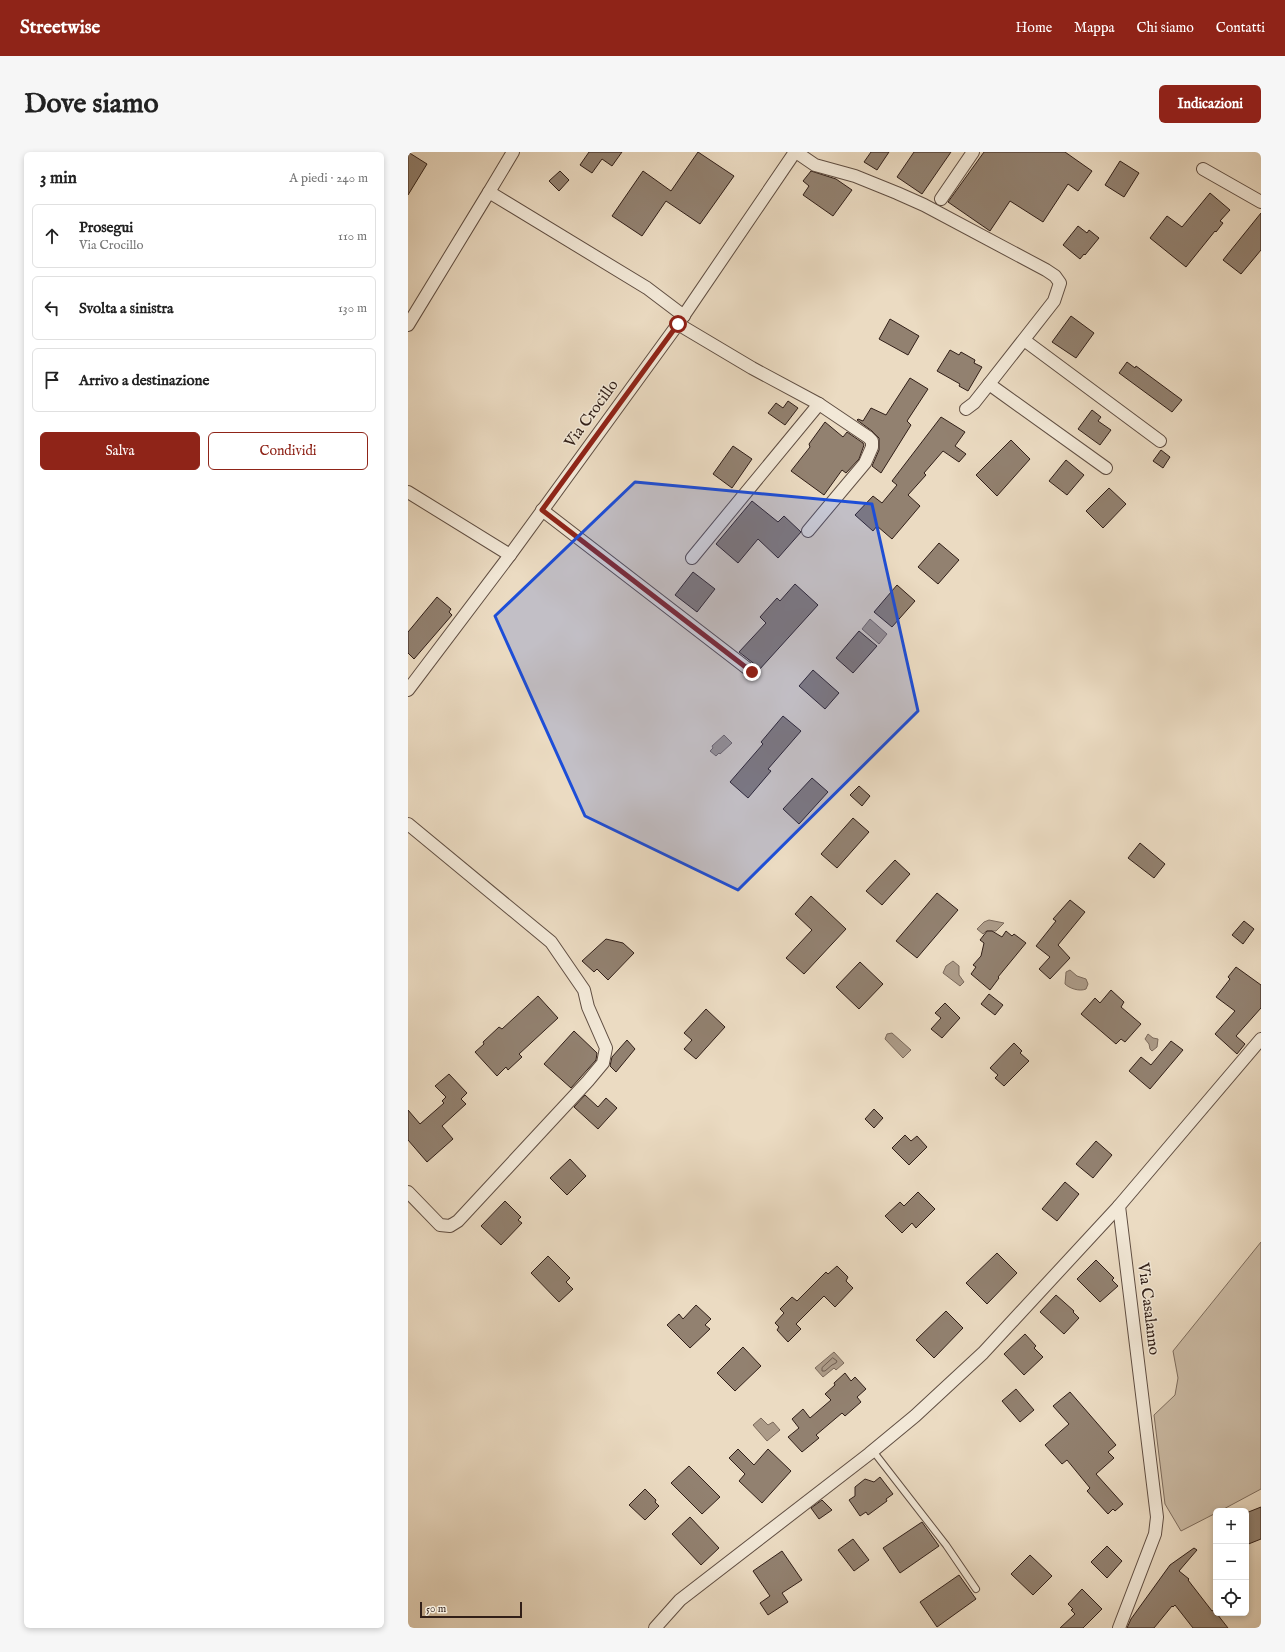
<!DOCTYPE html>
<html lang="it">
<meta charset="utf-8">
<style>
body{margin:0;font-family:"IM FELL English",serif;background:#f6f6f6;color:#222}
.controls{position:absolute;right:12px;bottom:12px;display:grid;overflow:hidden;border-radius:6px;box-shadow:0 2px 6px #0003}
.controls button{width:36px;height:36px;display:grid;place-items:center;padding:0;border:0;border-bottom:1px solid #e0e0e0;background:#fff;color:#222;font:20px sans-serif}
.scale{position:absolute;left:12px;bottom:10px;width:102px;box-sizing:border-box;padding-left:4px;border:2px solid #311f18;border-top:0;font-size:11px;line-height:14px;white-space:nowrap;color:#311f18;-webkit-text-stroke:3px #f2e8d7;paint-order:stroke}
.stop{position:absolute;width:12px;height:12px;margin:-9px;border:3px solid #8f2418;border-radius:50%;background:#fff}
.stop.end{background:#8f2418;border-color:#fff;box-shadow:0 1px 4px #0008}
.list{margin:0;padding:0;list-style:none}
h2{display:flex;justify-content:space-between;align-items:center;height:52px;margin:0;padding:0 16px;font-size:17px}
h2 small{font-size:13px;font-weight:400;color:#767676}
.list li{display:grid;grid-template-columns:26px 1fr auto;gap:12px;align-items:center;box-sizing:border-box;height:64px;margin:0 8px 8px;padding:0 8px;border:1px solid #e0e0e0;border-radius:6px}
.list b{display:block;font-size:15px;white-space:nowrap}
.list p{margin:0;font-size:13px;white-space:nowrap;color:#767676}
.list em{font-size:13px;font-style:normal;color:#767676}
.actions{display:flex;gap:8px;padding:12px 16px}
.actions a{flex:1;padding:9px 0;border:1px solid #8f2418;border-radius:6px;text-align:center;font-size:14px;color:#8f2418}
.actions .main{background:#8f2418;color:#fff}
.icon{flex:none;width:22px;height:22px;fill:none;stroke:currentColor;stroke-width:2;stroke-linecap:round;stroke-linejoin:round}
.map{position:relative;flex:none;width:853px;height:1476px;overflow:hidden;border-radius:6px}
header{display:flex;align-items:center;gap:24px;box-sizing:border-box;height:56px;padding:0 20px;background:#8f2418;color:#fff}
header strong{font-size:19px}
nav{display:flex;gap:22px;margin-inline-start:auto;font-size:14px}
.intro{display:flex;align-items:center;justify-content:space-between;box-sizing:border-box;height:96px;padding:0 24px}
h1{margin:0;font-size:28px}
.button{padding:10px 18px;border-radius:6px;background:#8f2418;color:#fff;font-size:14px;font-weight:700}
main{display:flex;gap:24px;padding:0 24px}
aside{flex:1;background:#fff;border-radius:6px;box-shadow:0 2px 6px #0003}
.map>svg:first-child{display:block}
</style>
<header>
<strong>Streetwise</strong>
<nav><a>Home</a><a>Mappa</a><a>Chi siamo</a><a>Contatti</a></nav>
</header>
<div class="intro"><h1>Dove siamo</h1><a class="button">Indicazioni</a></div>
<main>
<aside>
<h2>3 min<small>A piedi · 240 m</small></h2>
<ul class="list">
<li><svg class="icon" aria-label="ahead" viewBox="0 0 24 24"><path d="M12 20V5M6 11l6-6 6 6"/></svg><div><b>Prosegui</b><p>Via Crocillo</p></div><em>110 m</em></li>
<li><svg class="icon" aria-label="left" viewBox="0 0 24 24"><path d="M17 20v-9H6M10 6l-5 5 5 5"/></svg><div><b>Svolta a sinistra</b></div><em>130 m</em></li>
<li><svg class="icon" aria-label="arrive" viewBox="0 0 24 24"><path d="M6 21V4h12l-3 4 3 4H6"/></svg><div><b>Arrivo a destinazione</b></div></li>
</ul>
<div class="actions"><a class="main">Salva</a><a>Condividi</a></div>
</aside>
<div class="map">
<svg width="853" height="1476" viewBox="0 0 853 1476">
<rect width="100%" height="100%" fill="#ebdbc2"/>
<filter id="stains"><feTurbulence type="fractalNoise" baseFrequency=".005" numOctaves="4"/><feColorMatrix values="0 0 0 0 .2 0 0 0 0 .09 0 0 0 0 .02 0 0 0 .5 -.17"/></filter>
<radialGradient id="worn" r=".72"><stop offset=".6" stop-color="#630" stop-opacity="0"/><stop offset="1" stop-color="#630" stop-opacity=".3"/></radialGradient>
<path fill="#cbbba5" stroke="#7e6d5e" d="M853 1090V1337L812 1359H808V1361L773 1379 757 1352 746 1263 767 1243 770 1226 765 1199Z"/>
<g fill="#ac9b88" stroke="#7b695b">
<path d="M462 467 479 482 471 492 454 477Z"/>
<path d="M316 583 324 591 312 602 311 601 308 604 302 599 305 596 304 594Z"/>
<path d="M581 768 596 771 588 779H578L575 782 569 777 576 770Z"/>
<path d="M545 809 551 814V823L556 830 552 834 535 821 538 814Z"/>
<path d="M662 818 669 824 678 827 680 832 678 837C671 840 661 836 657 832 657 831 658 821 658 820Z"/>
<path d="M484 881 503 898 495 906 477 887 479 882Z"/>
<path d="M740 882 745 886 750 887 749 895 744 899 742 897 741 892 737 887Z"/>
<path d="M426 1200 436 1211 428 1218 426 1216 415 1225 407 1216Z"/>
<path d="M353 1266 360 1273 365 1270 372 1278 359 1289 345 1273Z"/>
</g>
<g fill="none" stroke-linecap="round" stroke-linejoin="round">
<path stroke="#6e5d50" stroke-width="1" d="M425 1206 429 1209 428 1211 424 1213 417 1219H414V1216Z"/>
</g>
<g fill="#928170" stroke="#311f18">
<path d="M0 0 19 12 0 43Z"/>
<path d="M181 0H214L204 14 194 7 184 21 172 13Z"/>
<path d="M290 0 326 24 292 72 258 49 234 84 204 64 235 19 263 39Z"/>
<path d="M463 0H481L469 18 456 10Z"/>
<path d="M506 0H543L514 42 489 25Z"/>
<path d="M576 0H657L684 19 670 39 660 32 635 70 602 49 582 79 540 50Z"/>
<path d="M712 9 731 21 716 45 697 33Z"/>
<path d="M152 19 161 28 151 39 141 29Z"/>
<path d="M403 19 428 27 444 38 425 64 395 43 401 34 395 29Z"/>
<path d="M802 41 822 58 812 69 815 71 808 80 807 79 778 115 742 86 759 64 774 75Z"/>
<path d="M853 61V98L833 122 815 108Z"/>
<path d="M670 74 679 81 681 78 691 86 677 103 676 102 672 107 655 93Z"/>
<path d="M663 164 686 181 668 206 644 190Z"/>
<path d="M482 167 511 184 500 203 471 187Z"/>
<path d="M542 198 551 203 553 200 567 208 566 211 574 215 560 239 551 234 552 232 529 219Z"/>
<path d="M719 210 727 216 728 214 774 248 764 260 711 221Z"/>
<path d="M502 226 520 237 499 269 503 273 473 321 464 314 471 298V286L464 279 449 268 450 267 455 269 463 256 478 263Z"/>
<path d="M380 249 390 256 377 273 360 261 368 251 375 256Z"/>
<path d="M684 258 693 265 690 269 703 278 692 293 670 277Z"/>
<path d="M533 265 557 280 547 294 558 302 551 310 535 299 516 321 518 323 500 343 512 354 484 387 469 374 465 379 447 363 465 344 474 351 489 333 484 329Z"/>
<path d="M417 270 435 285 439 280 455 291 456 293 451 307 438 321 434 318 416 343 383 319 402 295 401 292Z"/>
<path d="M603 288 622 307 589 344 568 323Z"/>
<path d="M325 294 344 307 324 336 305 322Z"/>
<path d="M753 298 762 305 755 316 745 309Z"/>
<path d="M658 308 676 323 659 343 641 329Z"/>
<path d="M701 336 718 352 695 376 678 359Z"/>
<path d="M344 349 370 370 376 364 393 380 370 406 350 387 330 411 308 392Z"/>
<path d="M531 391 551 408 530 432 510 415Z"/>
<path d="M285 420 307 437 289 460 267 443Z"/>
<path d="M387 432 410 453 351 518 349 514 331 500 358 471 352 465 369 446 372 449Z"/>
<path d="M489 433 507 449 484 475 466 460Z"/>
<path d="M29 445 43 457 41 460 44 463 6 507 0 501V480Z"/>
<path d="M451 479 469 494 445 521 428 506Z"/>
<path d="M405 518 431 541 417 557 391 534Z"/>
<path d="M375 564 393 579 360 617 363 619 340 646 322 630 355 592 353 590Z"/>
<path d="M404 626 420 640 391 672 375 657Z"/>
<path d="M451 634 462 644 454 654 442 643Z"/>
<path d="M445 666 461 680 429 716 413 702Z"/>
<path d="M732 691 757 712 746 726 720 706Z"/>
<path d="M487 708 502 722 474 753 458 739Z"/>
<path d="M529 741 550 758 509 806 488 789Z"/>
<path d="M403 744 438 777 396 822 378 806 404 778 387 762Z"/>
<path d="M662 748 677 760 650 793 662 806 642 827 631 817 642 805 628 794 648 769 645 767Z"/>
<path d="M836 769 846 777 835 792 824 783Z"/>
<path d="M579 779H584L594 785 598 779 604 784 606 782 618 791 590 825 591 826 582 838 563 822 568 815 565 813 573 804 576 791 572 788Z"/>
<path d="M198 787 215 791 226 801 200 828 189 817 186 820 174 809Z"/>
<path d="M452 810 475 832 451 857 428 835Z"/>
<path d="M828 815 853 833V856L828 884 837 892 829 902 807 882 827 859 808 845 822 827 820 825Z"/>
<path d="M703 838 716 850 713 855 733 872 717 890 713 887 708 892 673 862 687 846 692 851Z"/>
<path d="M581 842 595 853 587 863 573 852Z"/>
<path d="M130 844 150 866 111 902 114 905 100 918 98 915 89 924 67 900 76 892 75 890 91 875 94 877Z"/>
<path d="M537 851 552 866 534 886 523 877 533 866 527 861Z"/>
<path d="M298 857 317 875 288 907 276 897 284 888 276 881Z"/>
<path d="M166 879 189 901 188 908 163 936 136 912Z"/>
<path d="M219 888 227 897 208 920 202 914 204 905Z"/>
<path d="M763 889 775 898 742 937 721 919 733 905 743 913Z"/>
<path d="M606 891 614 899 612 901 621 909 596 934 587 926 590 923 582 916Z"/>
<path d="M41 922 59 941 53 947 58 952 34 974 45 987 19 1010 0 988V958L12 972 36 951 34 949 38 945 27 934Z"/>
<path d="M177 943 190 955 198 946 209 956 190 977 166 955Z"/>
<path d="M466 957 475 966 466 976 457 967Z"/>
<path d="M497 983 503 989 509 984 519 995 501 1013 484 996Z"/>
<path d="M688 989 704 1003 685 1026 668 1012Z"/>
<path d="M162 1007 178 1024 159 1043 142 1026Z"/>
<path d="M657 1030 671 1042 649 1069 634 1057Z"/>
<path d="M510 1040 527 1057 508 1076 504 1071 494 1081 477 1064 492 1050 496 1054Z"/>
<path d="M97 1049 113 1065 110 1068 114 1071 93 1093 73 1074Z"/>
<path d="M589 1101 609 1121 579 1152 558 1131Z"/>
<path d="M140 1104 162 1126 158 1130 165 1137 151 1150 123 1121Z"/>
<path d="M688 1108 706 1126 704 1128 710 1134 692 1150 669 1127Z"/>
<path d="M429 1114 440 1125 438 1129 445 1136 427 1155 416 1144 388 1172 393 1177 380 1190 369 1178 371 1175 367 1171 376 1161 372 1157 384 1145 389 1149 418 1120 420 1122Z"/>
<path d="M648 1143 666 1159 665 1160 671 1166 656 1182 632 1160Z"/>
<path d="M288 1153 303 1167 297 1173 302 1177 282 1196 259 1173 271 1162 275 1167Z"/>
<path d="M538 1159 555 1176 526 1206 508 1188Z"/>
<path d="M617 1182 628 1194 626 1196 635 1205 616 1223 596 1202Z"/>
<path d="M335 1195 353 1214 327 1239 309 1221Z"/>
<path d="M437 1221 443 1229 447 1225 458 1237 449 1245 453 1250 437 1264 434 1261 408 1283 411 1286 394 1300 380 1285 391 1276 384 1267 395 1257 402 1266 423 1248 417 1242 427 1233 426 1231Z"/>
<path d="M608 1237 626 1258 612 1270 594 1249Z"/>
<path d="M662 1240 708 1293 700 1300 706 1306 688 1322 715 1352 707 1359 705 1357 700 1362 679 1339 682 1336 659 1308 654 1312 637 1293 661 1272 645 1254Z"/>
<path d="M330 1297 346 1313 360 1297 383 1319 354 1351 331 1329 337 1322 321 1306Z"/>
<path d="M281 1314 312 1345 294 1362 263 1331Z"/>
<path d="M472 1325 485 1342 478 1347 479 1349 460 1363 458 1360 452 1364 441 1348 447 1344V1335L457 1327 466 1330Z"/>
<path d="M237 1337 248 1348 247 1350 251 1354 237 1368 221 1353Z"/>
<path d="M414 1348 424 1358 411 1367 403 1356Z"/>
<path d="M853 1355V1387L838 1393V1361Z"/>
<path d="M282 1365 311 1396 293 1413 264 1382Z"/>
<path d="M514 1370 531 1394 492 1421 475 1396Z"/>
<path d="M445 1387 461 1408 446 1419 430 1398Z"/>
<path d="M699 1394 714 1409 699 1426 683 1410Z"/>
<path d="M786 1396 789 1398 771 1419 781 1427 780 1428 804 1459 806 1458 820 1476H785L767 1453 765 1455 764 1454 746 1476H719L723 1467 762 1413Z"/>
<path d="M374 1399 394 1428 374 1441 380 1450 360 1463 352 1451 362 1444 345 1419Z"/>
<path d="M622 1403 644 1424 625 1443 603 1422Z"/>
<path d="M551 1423 568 1447 529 1475 512 1450Z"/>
<path d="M674 1437 694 1457 675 1476H652L667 1462 663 1458 665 1457 660 1452Z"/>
</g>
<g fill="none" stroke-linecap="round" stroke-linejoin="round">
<g stroke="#604e42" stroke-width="8">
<path id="service" d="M465 1299 538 1393 568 1437"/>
</g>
<g stroke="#604e42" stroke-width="14">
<g id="minor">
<path d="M105 0 81 40 239 136 276 164"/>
<path d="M388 0 407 13 447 24 489 41 516 53 638 118 647 124 652 131 646 149 581 232 698 316"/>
<path d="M795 17 853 50"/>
<path d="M533 47 565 0"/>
<path d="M270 172 344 216 411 252 460 285 464 289V295L457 311 400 379"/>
<path d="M0 173 81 40"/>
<path d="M616 188 752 289"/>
<path d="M558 257 566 251 581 232"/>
<path d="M0 340 102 403"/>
<path d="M134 358 344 520"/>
<path d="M284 406 411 252"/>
<path d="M0 538 102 403 270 172 387 0"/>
<path d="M0 672 143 790 176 838 180 855 198 896 195 911 180 929 50 1069 42 1074 32 1073 0 1040"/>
<path d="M247 1476 272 1448 461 1302 507 1264 575 1201 711 1054"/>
<path d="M711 1476 747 1382 749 1365 711 1054 853 887"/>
</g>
</g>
<use href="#service" stroke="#f2e8d7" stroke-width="6"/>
<use href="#minor" stroke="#f2e8d7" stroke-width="12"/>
</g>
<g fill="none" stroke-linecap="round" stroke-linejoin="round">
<path stroke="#8f2418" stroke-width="5" d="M270 172 134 358 344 520"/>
</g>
<path fill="#1d4ed8" fill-opacity="0.2" stroke="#1d4ed8" stroke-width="3" stroke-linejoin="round" d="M227 330 464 352 510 559 330 738 177 664 87 464Z"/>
<g text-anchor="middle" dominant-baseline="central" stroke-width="3" stroke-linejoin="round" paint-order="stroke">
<g font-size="16" fill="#311f18" stroke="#f2e8d7">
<text transform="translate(184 262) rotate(-54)">Via Crocillo</text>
<text transform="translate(740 1157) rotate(83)">Via Casalanno</text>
</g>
</g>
<rect width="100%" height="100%" filter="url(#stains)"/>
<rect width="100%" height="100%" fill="url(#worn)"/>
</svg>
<div class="controls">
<button>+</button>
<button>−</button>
<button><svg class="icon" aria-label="locate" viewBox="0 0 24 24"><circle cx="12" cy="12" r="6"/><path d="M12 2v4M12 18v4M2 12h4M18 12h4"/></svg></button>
</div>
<div class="scale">50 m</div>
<div class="stop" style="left:270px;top:172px"></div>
<div class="stop end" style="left:344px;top:520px"></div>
</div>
</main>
